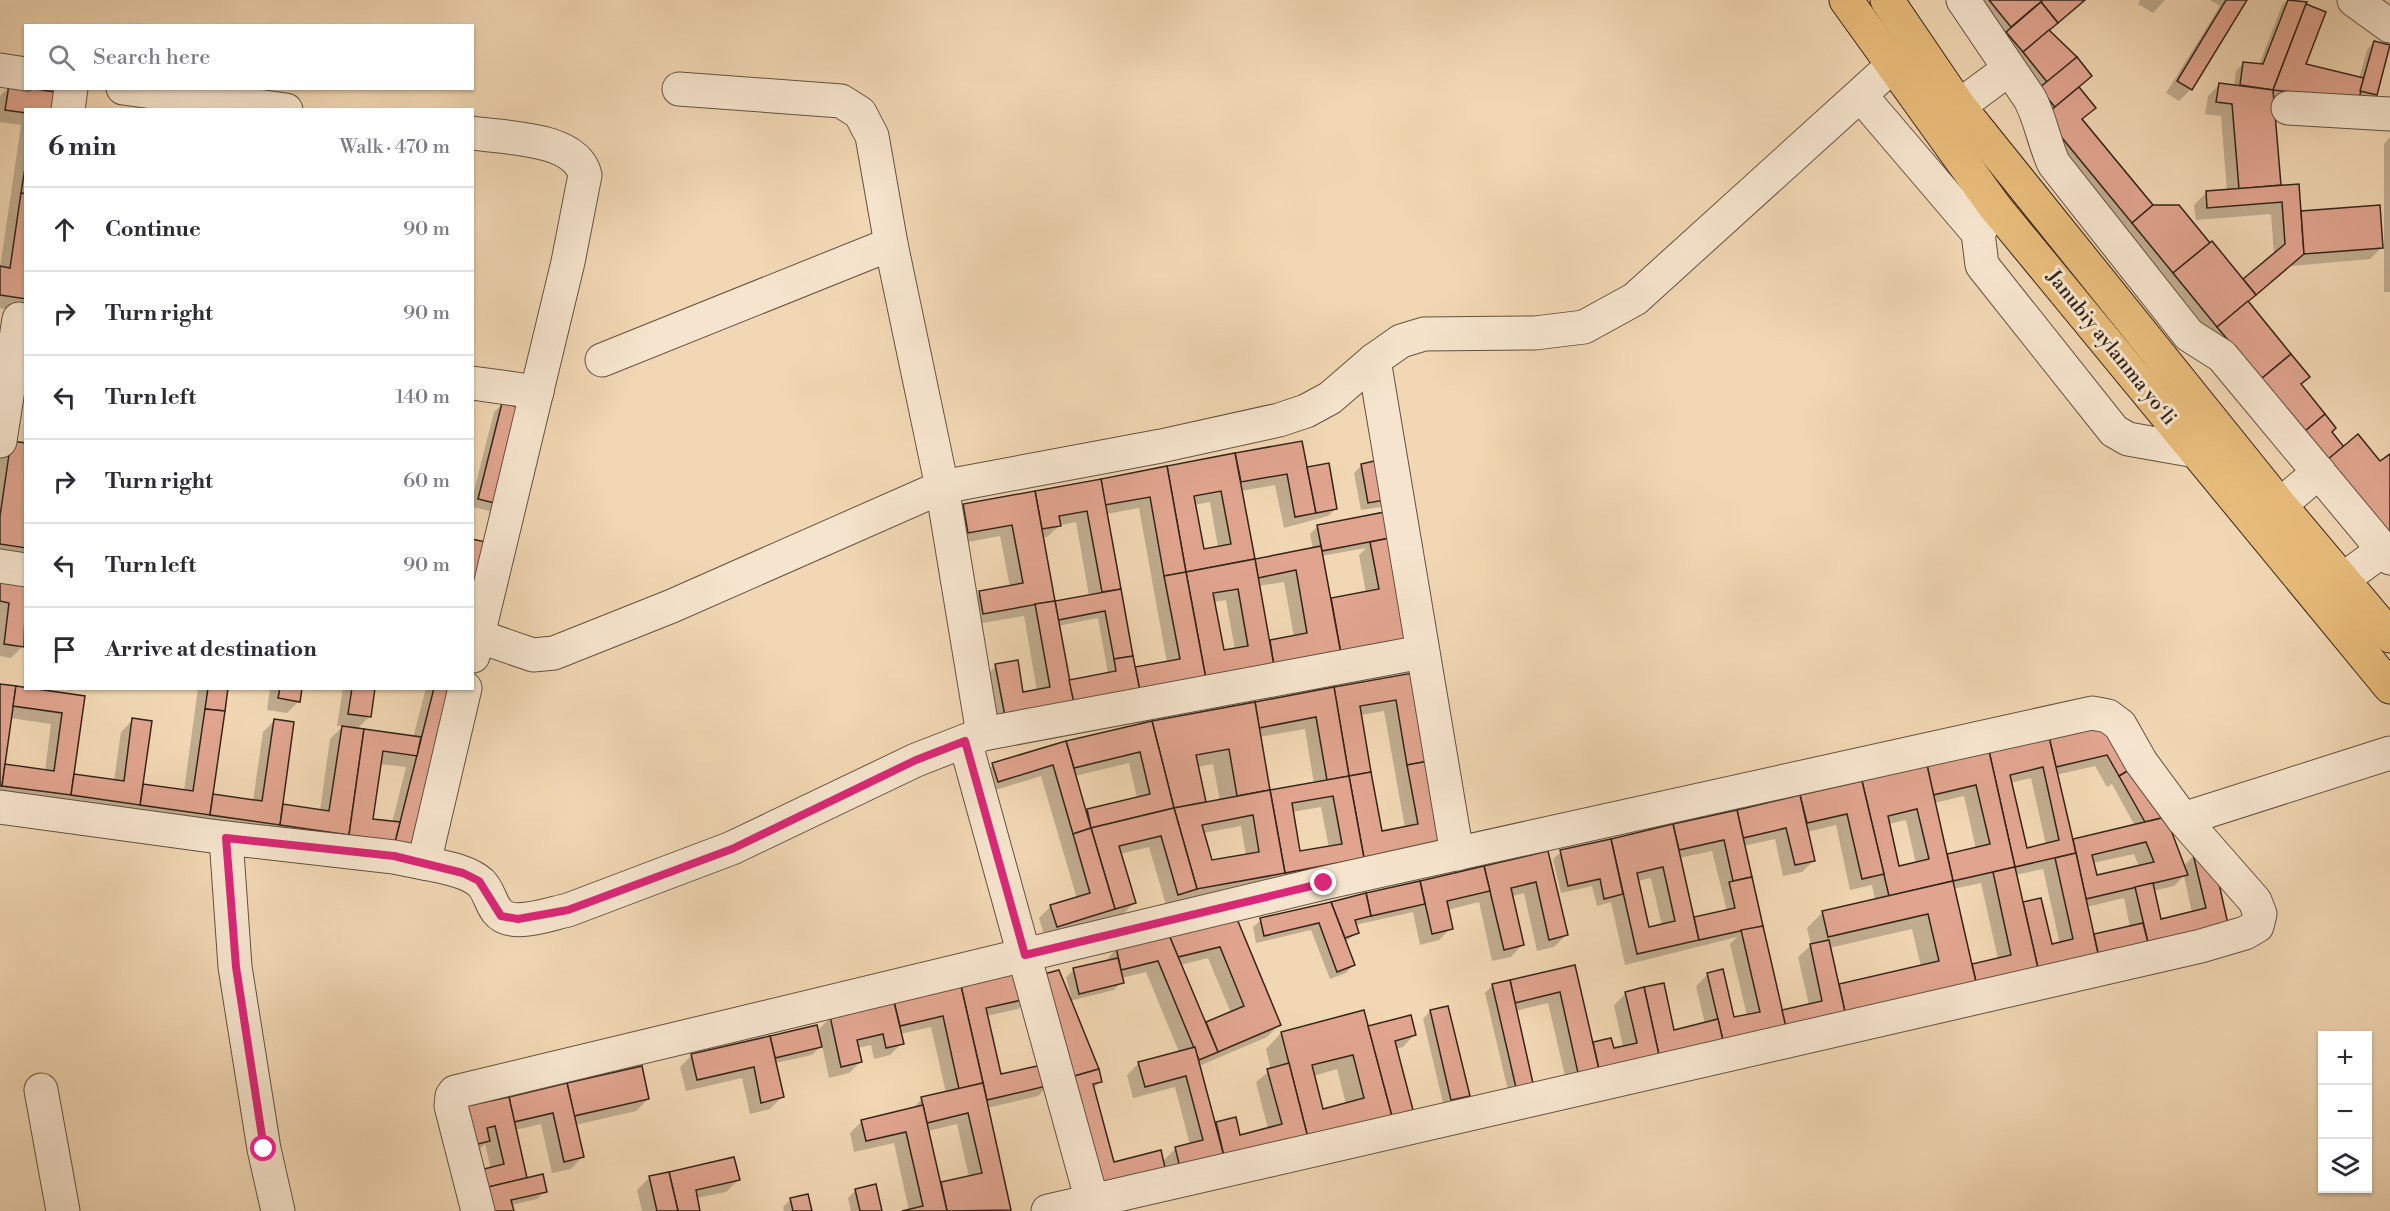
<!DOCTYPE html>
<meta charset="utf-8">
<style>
body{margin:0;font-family:"Libre Bodoni",serif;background:#f2f2f3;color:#2b2b33}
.controls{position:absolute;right:18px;bottom:18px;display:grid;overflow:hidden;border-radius:0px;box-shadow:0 2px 4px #0004}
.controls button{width:54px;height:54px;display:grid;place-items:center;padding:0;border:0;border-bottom:2px solid #e1e1e2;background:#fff;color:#2b2b33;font:30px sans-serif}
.stop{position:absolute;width:18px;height:18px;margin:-14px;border:4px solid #db2777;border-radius:50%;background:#fff}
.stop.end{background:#db2777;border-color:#fff;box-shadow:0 2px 6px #0008}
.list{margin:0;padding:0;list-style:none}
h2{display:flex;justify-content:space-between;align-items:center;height:78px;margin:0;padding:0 24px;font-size:26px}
h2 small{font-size:20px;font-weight:400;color:#7c7c81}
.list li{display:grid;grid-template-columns:39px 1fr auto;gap:18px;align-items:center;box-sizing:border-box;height:84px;padding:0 24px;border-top:2px solid #e1e1e2}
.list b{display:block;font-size:22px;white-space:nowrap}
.list em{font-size:20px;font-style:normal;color:#7c7c81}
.icon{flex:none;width:33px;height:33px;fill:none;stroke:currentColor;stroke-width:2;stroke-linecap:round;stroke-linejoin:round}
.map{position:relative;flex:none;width:2390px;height:1211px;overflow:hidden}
.search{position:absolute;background:#fff;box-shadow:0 2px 4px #0004;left:24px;top:24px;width:450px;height:66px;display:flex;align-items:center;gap:15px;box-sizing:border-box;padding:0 21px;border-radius:0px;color:#7c7c81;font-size:22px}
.panel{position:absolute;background:#fff;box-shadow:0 2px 4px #0004;left:24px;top:108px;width:450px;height:582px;border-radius:0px}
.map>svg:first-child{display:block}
</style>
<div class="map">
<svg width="2390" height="1211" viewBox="0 0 2390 1211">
<rect width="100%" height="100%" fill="#f1d7b3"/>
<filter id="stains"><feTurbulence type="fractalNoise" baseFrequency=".00333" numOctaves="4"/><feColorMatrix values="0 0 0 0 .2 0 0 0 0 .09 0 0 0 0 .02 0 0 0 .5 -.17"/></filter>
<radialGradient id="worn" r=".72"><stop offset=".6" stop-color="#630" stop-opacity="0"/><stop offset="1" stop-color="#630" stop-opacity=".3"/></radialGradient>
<g fill="#0003" fill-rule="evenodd">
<path d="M1976 0H2084L2048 30 2061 47 2064 44 2090 76 2078 88 2094 107 2081 120 2152 207 2178 206 2243 281 2274 255 2271 214 2196 220 2194 205 2206 193 2227 191 2221 116 2205 114 2208 96 2220 84 2234 86 2236 71 2244 63 2259 65 2282 5 2287 0 2305 3 2304 65 2359 79 2367 50 2374 42 2376 95 2368 102 2273 103 2280 187 2299 213 2379 206 2382 245H2384V144L2390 137V292H2384V245L2370 259 2291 266 2247 302 2330 432 2344 449 2380 463 2390 456V553L2033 129Z"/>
<path d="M2140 0H2165L2153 13 2138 4Z"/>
<path d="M2210 0H2246L2191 89 2179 101 2166 93 2220 6Z"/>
<path d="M10 86 26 110V303L18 311 0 308V268L21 125 0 122V96Z"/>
<path d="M502 404 498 503 490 511 472 507V499L494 412Z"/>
<path d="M1301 443 1306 469 1336 509 1328 516 1284 528 1275 485 1241 491 1253 560 1313 549 1310 534 1318 526 1389 513 1412 639 993 727 984 678 996 666 1022 694 1037 691 1024 616 971 625 968 605 980 593 1010 587 1000 536 957 544 952 518 963 506ZM1210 502 1218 547 1203 550 1194 505ZM1139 508 1167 663 1134 669 1106 514ZM1076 522 1089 596 1054 603 1042 538 1047 537 1060 525ZM1366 548 1359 555 1366 593 1329 600 1321 556ZM1284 582 1294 637 1268 642 1258 586ZM1226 600 1235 650 1222 652 1213 602ZM1098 618 1108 674 1068 683 1058 626Z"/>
<path d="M26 445V561L0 558V455Z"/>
<path d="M1362 465 1389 499 1381 507 1361 510 1354 473Z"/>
<path d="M0 578 26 582V637L23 646 11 658 0 656Z"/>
<path d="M1417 673 1447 842 1166 905 1149 847 1120 854 1134 903 1122 915 1045 938 1039 918 1051 906 1077 899 1041 776 986 793 981 777 993 765 1067 743ZM1384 711 1405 828 1381 832 1360 715ZM1305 729 1314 784 1269 792 1259 737ZM1129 763 1137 798 1085 811 1075 776ZM1213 764 1220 801 1202 804 1197 767ZM1321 807 1329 848 1299 853 1292 812ZM1241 826 1246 855 1211 862 1203 833Z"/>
<path d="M0 685 83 697 72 775 114 781 121 732 133 720 141 785 184 791 198 688H226L211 795 253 801 263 732 275 720 281 805 320 811 330 739 343 726H337L343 688H373L369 717 356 730 413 738 426 688H456L417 845 0 798ZM10 718 51 724 45 771 3 765ZM380 764 406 767 392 823 372 820Z"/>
<path d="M270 688H301L299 701 287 713 267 710Z"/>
<path d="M2111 725 2183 867 2193 856 2215 876 2228 932 1569 1093 1548 1003 1515 1011 1533 1088 1510 1099 1485 993 1493 985 1574 966 1592 1043 1610 1039 1612 1050 1623 1047 1614 1005 1626 993 1673 1031 1705 1024 1696 986 1708 974 1733 1019 1747 1016 1730 944 1737 937 1625 965 1611 902 1597 906 1592 886 1561 893 1553 859 1561 852ZM2095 766 2107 787 2112 784 2135 826 2071 841 2056 775ZM2031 778 2046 845 2026 850 2010 783ZM1964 796 1976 849 1946 856 1934 803ZM1906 820 1916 864 1898 868 1888 824ZM1836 825 1850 890 1872 885 1875 900 1823 912 1807 928 1811 945 1798 957 1809 1005 1781 1012 1743 846 1775 839 1783 876 1802 872 1814 860 1807 832ZM1712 851 1727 911 1693 919 1679 858ZM2134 854 2139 867 2096 877 2093 863ZM2043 869 2060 944 2051 946 2040 899 2022 904 2015 875ZM2184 876 2192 913 2160 920 2153 891 2174 886ZM1651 878 1662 926 1648 929 1637 881ZM1981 883 1998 959 1971 967 1953 889ZM2124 898 2130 927 2093 937 2086 907ZM1912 929 1921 967 1838 986 1829 948Z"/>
<path d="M1547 853 1566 935 1554 947 1537 951 1524 893 1512 896 1522 945 1511 957 1492 961 1479 902 1447 910 1451 928 1439 940 1420 945 1413 912 1355 925 1358 932 1345 942 1353 965 1346 973 1330 979 1311 930 1256 943 1253 927 1261 920Z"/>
<path d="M1236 921 1279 1025 1267 1037 1199 1066 1214 1124 1235 1119 1239 1137 1268 1129 1256 1082 1271 1070 1266 1049 1281 1033 1367 1028 1414 1035 1403 1047 1396 1049 1412 1110 1400 1121 1089 1201 1071 997 1066 977 1074 970 1105 962 1116 949ZM1208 958 1231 1013 1205 1024 1180 965ZM1146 972 1179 1052 1139 1063 1127 1075 1133 1098 1175 1087 1190 1145 1176 1148 1162 1162 1113 1164 1093 1089 1101 1081 1070 1001 1114 990 1122 982 1121 978ZM1337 1069 1346 1104 1322 1111 1313 1076Z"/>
<path d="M1024 973 1030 997 1018 1009 986 1016 1000 1076 1050 1084 1038 1096 987 1108 1010 1209 1008 1211H909L894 1143 854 1152 850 1133 862 1121 911 1110 922 1099 946 1093 931 1027 900 1034 902 1043 890 1055 874 1059 871 1045 858 1048 861 1061 849 1073 829 1078 822 1045 812 1055 775 1063 782 1097 770 1109 750 1114 742 1078 686 1091 680 1067 692 1055 817 1031 830 1018ZM957 1124 969 1177 939 1184 928 1131Z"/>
<path d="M1430 1011 1469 1095 1461 1103 1444 1107 1423 1019Z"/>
<path d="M648 1099 636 1111 575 1125 582 1157 571 1169 552 1173 541 1124 515 1130 526 1179 545 1191 537 1199 511 1205 512 1211 491 1169 485 1144 476 1153 450 1121Z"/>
<path d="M733 1159 738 1180 726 1192 696 1198 699 1211H642L637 1190 649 1178Z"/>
<path d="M856 1190 880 1211H851L848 1198Z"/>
<path d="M791 1199 811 1211H784L783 1207Z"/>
</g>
<g fill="#e1a58f" stroke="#352419" stroke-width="1.5" fill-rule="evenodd">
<path d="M1989 0H2043L2011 27Z"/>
<path d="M2043 0H2085L2058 23 2041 2Z"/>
<path d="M2226 0H2247L2192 90 2177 81Z"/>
<path d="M2288 0 2307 2 2273 90 2240 85 2243 62 2263 64Z"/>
<path d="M2041 2 2058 23 2023 52 2006 32Z"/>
<path d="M2306 4 2326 12 2306 64 2364 78 2359 99 2273 90Z"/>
<path d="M2049 30 2077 57 2047 82 2023 52Z"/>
<path d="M2374 41 2390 45 2377 95 2360 91Z"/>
<path d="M2077 57 2092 76 2055 107 2039 88Z"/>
<path d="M2219 83 2273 90 2281 185 2239 189 2232 104 2216 102Z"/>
<path d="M9 85 62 93 59 110H26V113L5 110Z"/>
<path d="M2079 87 2096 108 2082 119 2153 205 2132 223 2044 116Z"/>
<path d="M26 162V194L21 193Z"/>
<path d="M2299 184 2304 254 2256 295 2243 279 2285 244 2282 202 2207 208 2206 191Z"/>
<path d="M21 193 26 194V299L0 295V266L10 268Z"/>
<path d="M2153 205H2179L2210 243 2173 273 2132 223Z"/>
<path d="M2380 205 2383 248 2304 254 2301 211Z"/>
<path d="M2212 241 2256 295 2217 327 2173 273Z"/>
<path d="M2248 301 2291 354 2261 379 2217 327Z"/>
<path d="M2291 354 2310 377 2301 384 2325 414 2304 432 2261 379Z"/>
<path d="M502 403 523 408 499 504 478 499Z"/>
<path d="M2325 414 2336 428 2332 432 2344 447 2327 460 2304 432Z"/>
<path d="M2358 434 2380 461 2390 454V536L2327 460Z"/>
<path d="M11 441 26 443V548L0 544V516Z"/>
<path d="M1302 441 1316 513 1295 517 1287 474 1241 482 1235 453Z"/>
<path d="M1235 453 1255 559 1186 572 1167 466ZM1221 491 1231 544 1204 549 1194 496Z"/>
<path d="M1383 459 1390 499 1368 503 1361 464Z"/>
<path d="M1329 463 1337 509 1316 513 1307 467Z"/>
<path d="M1167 466 1186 572 1164 576 1150 497 1105 505 1101 479Z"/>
<path d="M1101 479 1121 589 1102 592 1087 511 1059 516 1061 526 1042 529 1035 491Z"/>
<path d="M1035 491 1055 601 983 614 979 591 1023 583 1012 525 968 533 963 504Z"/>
<path d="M1390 511 1395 537 1322 551 1317 525Z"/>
<path d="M1395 537 1414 640 1341 654 1331 598 1379 589 1370 542Z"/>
<path d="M472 539 490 543 472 614Z"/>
<path d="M1321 546 1341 654 1274 666 1270 640 1307 633 1296 570 1258 578 1255 559Z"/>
<path d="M1255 559 1274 666 1206 679 1186 572ZM1238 589 1248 646 1224 650 1213 593Z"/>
<path d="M1186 572 1206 679 1140 691 1135 667 1180 659 1164 576Z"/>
<path d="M0 576 26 580 24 647 4 644 9 603 0 601Z"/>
<path d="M1121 589 1133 656 1114 659 1105 611 1058 620 1055 601Z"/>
<path d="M1055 601 1074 703 1005 716 995 664 1018 660 1023 692 1050 687 1035 604Z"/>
<path d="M1133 656 1140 691 1074 703 1069 680 1116 671 1114 659Z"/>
<path d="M1418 672 1434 760 1407 765 1396 700 1360 706 1371 772 1349 776 1334 687Z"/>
<path d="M0 684 16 686 2 786H0Z"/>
<path d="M16 686 85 696 71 795 2 786 5 764 54 771 62 713 13 706Z"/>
<path d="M1334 687 1349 776 1327 780 1316 717 1259 728 1255 702Z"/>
<path d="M208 688H228L225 711 205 709Z"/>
<path d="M280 688H302L300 702 278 698Z"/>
<path d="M352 688H375L371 717 348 714Z"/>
<path d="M434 688H458L418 845 395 842Z"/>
<path d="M1255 702 1270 790 1237 796 1229 749 1196 755 1206 802 1174 808 1152 721Z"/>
<path d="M205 709 225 711 210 815 140 805 143 784 193 791Z"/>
<path d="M132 718 152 721 140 805 71 795 74 774 124 781Z"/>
<path d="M274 719 294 722 280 825 210 815 213 794 262 801Z"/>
<path d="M1152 721 1174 808 1091 828 1087 809 1150 794 1140 752 1074 768 1066 741Z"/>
<path d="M2112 723 2136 766 2119 776 2107 755 2056 767 2049 737Z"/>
<path d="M342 726 364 729 349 835 280 825 283 804 329 811Z"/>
<path d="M364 729 421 737 417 756 383 751 373 819 400 822 395 842 349 835Z"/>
<path d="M2049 737 2076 853 2015 867 1989 751ZM2043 767 2059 840 2027 848 2010 775Z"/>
<path d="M1066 741 1091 828 1073 834 1053 765 998 782 992 763Z"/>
<path d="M1989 751 2015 867 1953 881 1947 854 1990 844 1976 785 1933 795 1927 765Z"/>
<path d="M1434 760 1449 843 1364 858 1349 776 1371 772 1382 831 1418 824 1407 765Z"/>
<path d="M1927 765 1953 881 1889 896 1862 781ZM1917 809 1929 859 1899 866 1888 816Z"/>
<path d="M2136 766 2166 817 2145 822 2119 776Z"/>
<path d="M1349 776 1364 858 1285 873 1270 790ZM1333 796 1342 844 1300 851 1292 803Z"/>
<path d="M1862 781 1884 874 1862 879 1847 814 1807 823 1800 795Z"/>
<path d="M1270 790 1285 873 1197 889 1174 808ZM1253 815 1259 852 1212 860 1202 825Z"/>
<path d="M1800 795 1815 861 1795 865 1786 828 1743 838 1737 810Z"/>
<path d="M1174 808 1197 889 1178 895 1161 836 1119 846 1136 903 1115 909 1091 828Z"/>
<path d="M1737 810 1752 877 1733 881 1724 840 1679 850 1673 824Z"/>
<path d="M2166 817 2188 875 2086 899 2073 839ZM2146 842 2154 862 2097 875 2092 855Z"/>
<path d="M1673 824 1699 940 1637 954 1611 839ZM1663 867 1675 921 1649 927 1637 873Z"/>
<path d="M1091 828 1115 909 1057 927 1050 905 1090 893 1073 834Z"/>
<path d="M1611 839 1623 894 1604 899 1600 879 1568 886 1560 850Z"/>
<path d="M1548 851 1568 935 1549 940 1536 882 1511 888 1524 945 1504 950 1484 866Z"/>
<path d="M2076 853 2100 962 2040 977 2023 902 2041 898 2052 944 2073 939 2055 858Z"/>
<path d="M2193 854 2217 875 2230 933 2150 951 2135 887 2153 883 2161 919 2206 908Z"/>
<path d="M1484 866 1490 891 1447 901 1453 929 1432 934 1420 881Z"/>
<path d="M2015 867 2040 977 1978 991 1972 964 2011 955 1993 872Z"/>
<path d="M1752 877 1763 926 1699 940 1694 917 1735 908 1729 882Z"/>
<path d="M1420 881 1425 904 1371 916 1366 893Z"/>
<path d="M1953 881 1978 991 1847 1021 1839 984 1939 961 1928 914 1828 937 1822 911Z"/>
<path d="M1366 893 1371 916 1355 920 1359 933 1345 938 1331 902Z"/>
<path d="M1331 902 1355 965 1337 972 1319 923 1264 936 1260 918Z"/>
<path d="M1237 919 1281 1025 1218 1052 1206 1022 1244 1006 1220 947 1178 957 1169 935Z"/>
<path d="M2143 923 2150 951 2100 962 2094 934Z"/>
<path d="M1763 926 1788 1035 1725 1049 1707 973 1723 969 1734 1017 1760 1012 1741 930Z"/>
<path d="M1169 935 1218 1052 1199 1060 1158 961 1121 970 1116 947Z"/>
<path d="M1829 940 1847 1021 1788 1035 1782 1010 1822 1001 1810 944Z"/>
<path d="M1118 958 1124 983 1079 994 1073 968Z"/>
<path d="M1575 965 1601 1078 1580 1082 1560 992 1515 1003 1510 980Z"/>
<path d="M1059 970 1099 1069 1071 1077 1044 974Z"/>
<path d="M1025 971 1031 998 986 1008 1001 1074 1046 1064 1051 1085 987 1100 961 986Z"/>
<path d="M1510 980 1534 1088 1517 1092 1492 984Z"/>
<path d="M1664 983 1674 1030 1718 1019 1725 1049 1661 1064 1644 987Z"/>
<path d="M961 986 983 1083 959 1089 943 1016 900 1026 894 1002Z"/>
<path d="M1644 987 1661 1064 1601 1078 1593 1042 1611 1038 1614 1048 1637 1043 1625 992Z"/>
<path d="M894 1002 904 1044 886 1048 883 1034 857 1040 862 1062 841 1067 830 1016Z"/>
<path d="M1448 1006 1470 1096 1451 1100 1430 1010Z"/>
<path d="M1364 1010 1392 1116 1308 1138 1281 1032ZM1353 1055 1364 1098 1323 1109 1312 1065Z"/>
<path d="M1411 1015 1416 1035 1395 1041 1413 1110 1392 1116 1368 1026Z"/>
<path d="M817 1025 822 1047 775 1058 770 1036Z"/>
<path d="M770 1036 784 1097 761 1103 754 1067 697 1080 691 1054Z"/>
<path d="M1195 1047 1225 1160 1181 1172 1175 1147 1203 1140 1186 1076 1145 1087 1138 1062Z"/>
<path d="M1289 1063 1308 1138 1225 1160 1216 1122 1236 1117 1240 1135 1282 1124 1267 1069Z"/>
<path d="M642 1066 649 1099 574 1116 567 1083Z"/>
<path d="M1099 1069 1102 1082 1093 1084 1114 1162 1161 1150 1166 1172 1101 1190 1071 1077Z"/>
<path d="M567 1083 584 1157 564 1162 553 1113 514 1122 509 1097Z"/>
<path d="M983 1083 1011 1210 947 1211 941 1182 982 1173 968 1113 927 1123 921 1097Z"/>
<path d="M509 1097 527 1178 480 1189 476 1171 504 1164 495 1126 487 1128 490 1141 470 1146 462 1107Z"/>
<path d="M923 1105 927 1123 947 1211H902L923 1206 906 1132 866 1141 861 1120Z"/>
<path d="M734 1157 740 1180 696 1190 700 1211H678L669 1172Z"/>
<path d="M669 1172 678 1211H657L649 1176Z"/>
<path d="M543 1174 547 1192 511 1200 514 1211H489L484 1188Z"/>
<path d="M876 1184 882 1211H860L855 1189Z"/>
<path d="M808 1194 812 1211H793L790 1198Z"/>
</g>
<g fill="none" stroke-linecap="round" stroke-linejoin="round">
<g stroke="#645140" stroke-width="35">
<g id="minor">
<path d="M1963 0 2030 99C2041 120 2044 143 2054 164L2189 335 2222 356 2390 558"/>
<path d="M2354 0 2390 26"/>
<path d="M0 70 26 74"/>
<path d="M123 88 286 110"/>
<path d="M679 89 841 101 860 113 872 136 891 244 942 487 983 734"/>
<path d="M1861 96 1978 233"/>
<path d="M1959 106 2009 69"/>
<path d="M2288 108 2390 114"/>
<path d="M68 110 71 88"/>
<path d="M472 133C504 138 576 137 585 175L568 262 473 656"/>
<path d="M1995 207 1978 233 1982 265 2114 431 2128 439 2196 451"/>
<path d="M602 360 891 244"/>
<path d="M1374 360 1457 854"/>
<path d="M472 383 537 392"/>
<path d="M0 441 19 319"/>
<path d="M2280 505 2319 472"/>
<path d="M0 566 26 570"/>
<path d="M2342 580 2383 550"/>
<path d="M472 634 533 655 554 653 672 606 942 487 1161 446 1279 420 1306 411 1330 398 1374 360 1401 341 1424 334 1535 333 1584 327 1635 299 1892 66"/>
<path d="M965 741 1092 1201"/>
<path d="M0 807 226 838 394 857 424 863 465 688"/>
<path d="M226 838 235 967 264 1149 278 1211"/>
<path d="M424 863C441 867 467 870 481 883 489 891 490 902 497 911 511 929 549 914 568 910L732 848 916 760 983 734 1422 652"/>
<path d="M41 1090 63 1211"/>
<path d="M478 1211 451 1106 452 1096 455 1092 1324 883 2092 713 2108 716 2120 725 2141 762 2183 819 2390 753"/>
<path d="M1048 1211 2201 946 2245 933 2257 926 2260 914 2255 901 2183 819"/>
</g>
</g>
<g stroke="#352419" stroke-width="35">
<g id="highway">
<path d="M1846 0 1995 207 2390 687"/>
<path d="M1887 0 1959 106 2280 505 2390 636"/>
</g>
</g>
<use href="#minor" stroke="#f6e5ce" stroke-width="33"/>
<use href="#highway" stroke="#e8bc7a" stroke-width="33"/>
</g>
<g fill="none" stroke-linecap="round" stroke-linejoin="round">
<path stroke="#db2777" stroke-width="8" d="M264 1149 236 967 226 838 394 856 463 873 479 881 501 916 518 919 568 910 732 849 916 760 965 741 1025 955 1324 883"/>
</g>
<g text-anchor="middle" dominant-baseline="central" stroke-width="6" stroke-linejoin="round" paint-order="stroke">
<g font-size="20" fill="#352419" stroke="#f6e5ce">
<text transform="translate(2111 348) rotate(51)">Janubiy aylanma yoʻli</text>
</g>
</g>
<rect width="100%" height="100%" filter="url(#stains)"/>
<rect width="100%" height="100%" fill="url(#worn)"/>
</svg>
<div class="controls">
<button>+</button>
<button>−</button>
<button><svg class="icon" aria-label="layers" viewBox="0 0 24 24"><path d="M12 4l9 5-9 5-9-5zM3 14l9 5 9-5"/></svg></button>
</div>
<div class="stop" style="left:264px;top:1149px"></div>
<div class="stop end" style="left:1324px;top:883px"></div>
<div class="search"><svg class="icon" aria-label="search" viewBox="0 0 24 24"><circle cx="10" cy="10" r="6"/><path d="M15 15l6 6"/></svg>Search here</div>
<section class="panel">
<h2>6 min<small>Walk · 470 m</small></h2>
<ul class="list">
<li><svg class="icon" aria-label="ahead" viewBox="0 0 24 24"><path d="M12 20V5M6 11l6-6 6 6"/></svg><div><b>Continue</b></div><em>90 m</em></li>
<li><svg class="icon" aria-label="right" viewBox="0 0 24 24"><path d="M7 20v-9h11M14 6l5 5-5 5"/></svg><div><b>Turn right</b></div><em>90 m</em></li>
<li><svg class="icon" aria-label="left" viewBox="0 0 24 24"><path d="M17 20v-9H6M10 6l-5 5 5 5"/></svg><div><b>Turn left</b></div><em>140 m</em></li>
<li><svg class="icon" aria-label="right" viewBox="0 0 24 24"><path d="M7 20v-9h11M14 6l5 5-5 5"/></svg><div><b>Turn right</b></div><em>60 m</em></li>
<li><svg class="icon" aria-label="left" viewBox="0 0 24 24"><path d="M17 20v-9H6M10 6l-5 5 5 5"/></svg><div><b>Turn left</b></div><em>90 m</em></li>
<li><svg class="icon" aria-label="arrive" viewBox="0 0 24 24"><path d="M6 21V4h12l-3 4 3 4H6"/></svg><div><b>Arrive at destination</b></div></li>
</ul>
</section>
</div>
